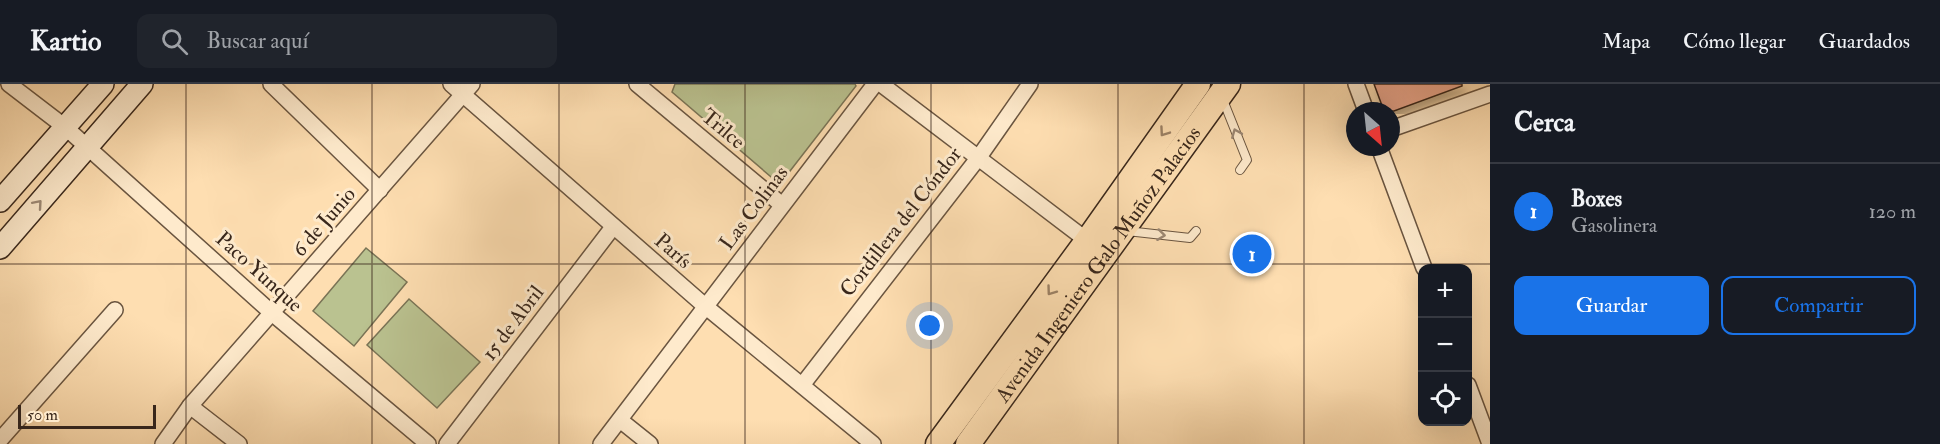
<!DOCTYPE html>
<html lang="es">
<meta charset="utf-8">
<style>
body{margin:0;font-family:"IM FELL Double Pica",serif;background:#20242c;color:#f1f3f6}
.controls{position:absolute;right:18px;bottom:18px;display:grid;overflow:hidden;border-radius:12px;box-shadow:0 6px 24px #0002}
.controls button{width:54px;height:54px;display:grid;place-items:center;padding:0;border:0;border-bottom:2px solid #363941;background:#171b24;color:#f1f3f6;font:30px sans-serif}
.compass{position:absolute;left:1346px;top:18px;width:54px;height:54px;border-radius:50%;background:#171b24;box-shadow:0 6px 24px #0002;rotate:153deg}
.scale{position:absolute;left:18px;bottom:15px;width:138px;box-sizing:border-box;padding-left:6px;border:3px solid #39271b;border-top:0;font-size:16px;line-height:21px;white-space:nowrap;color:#39271b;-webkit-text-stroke:4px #feeacc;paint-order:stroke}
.you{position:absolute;left:930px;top:242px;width:21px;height:21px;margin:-15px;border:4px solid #fff;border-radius:50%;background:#1a73e8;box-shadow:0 0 0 9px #1a73e833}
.badge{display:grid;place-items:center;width:39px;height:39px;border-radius:50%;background:#1a73e8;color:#fff;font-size:20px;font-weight:700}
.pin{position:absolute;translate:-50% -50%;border:3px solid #fff;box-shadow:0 2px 6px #0006}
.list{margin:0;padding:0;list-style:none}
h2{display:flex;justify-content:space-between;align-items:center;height:78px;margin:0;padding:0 24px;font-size:26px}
h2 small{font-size:20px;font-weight:400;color:#9ea1a6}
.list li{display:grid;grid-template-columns:39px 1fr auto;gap:18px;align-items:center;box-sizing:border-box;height:96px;padding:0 24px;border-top:2px solid #363941}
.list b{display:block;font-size:22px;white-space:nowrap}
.list p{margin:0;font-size:20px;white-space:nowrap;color:#9ea1a6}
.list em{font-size:20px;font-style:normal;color:#9ea1a6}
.actions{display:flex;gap:12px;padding:18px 24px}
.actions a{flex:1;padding:14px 0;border:2px solid #1a73e8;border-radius:12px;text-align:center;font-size:21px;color:#1a73e8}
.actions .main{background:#1a73e8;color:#fff}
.icon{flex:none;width:33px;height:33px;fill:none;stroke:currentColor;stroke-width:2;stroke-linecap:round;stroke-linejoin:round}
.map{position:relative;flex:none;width:1490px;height:360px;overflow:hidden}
header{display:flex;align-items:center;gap:36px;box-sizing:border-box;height:84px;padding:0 30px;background:#171b24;border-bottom:2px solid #363941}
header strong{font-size:28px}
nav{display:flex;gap:33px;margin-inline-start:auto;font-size:21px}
.search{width:420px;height:54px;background:#20242c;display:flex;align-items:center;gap:15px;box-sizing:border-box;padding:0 21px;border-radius:12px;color:#9ea1a6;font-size:22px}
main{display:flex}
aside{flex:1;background:#171b24}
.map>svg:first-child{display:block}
</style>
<header>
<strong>Kartio</strong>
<div class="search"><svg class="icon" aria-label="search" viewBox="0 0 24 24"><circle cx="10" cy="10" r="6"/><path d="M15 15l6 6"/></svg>Buscar aquí</div>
<nav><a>Mapa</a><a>Cómo llegar</a><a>Guardados</a></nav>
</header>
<main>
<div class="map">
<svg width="1490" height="360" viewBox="0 0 1490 360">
<defs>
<filter id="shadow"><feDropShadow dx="3.5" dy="6" stdDeviation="3" flood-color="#0004"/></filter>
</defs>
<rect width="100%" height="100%" fill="#fedeb1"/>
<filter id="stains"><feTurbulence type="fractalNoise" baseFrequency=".00333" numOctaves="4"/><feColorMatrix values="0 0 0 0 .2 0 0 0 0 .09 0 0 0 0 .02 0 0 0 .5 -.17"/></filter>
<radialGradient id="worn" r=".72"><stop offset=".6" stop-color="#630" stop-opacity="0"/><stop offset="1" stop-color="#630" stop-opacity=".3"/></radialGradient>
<g fill="#bac290" stroke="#7a7456" stroke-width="1.5">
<path d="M675 0H855L856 2 783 96 777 98 672 8Z"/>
<path d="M366 164 407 198 354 262 313 227Z"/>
<path d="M409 215 480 278 437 324 367 261Z"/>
</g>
<path fill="#e9a68c" stroke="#39271b" stroke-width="1.5" filter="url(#shadow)" d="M1374 0H1462V2L1394 27H1384Z"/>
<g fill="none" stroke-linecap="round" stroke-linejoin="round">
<g stroke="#6a5540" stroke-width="10">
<g id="lane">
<path d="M1223 16 1247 76 1240 86"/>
<path d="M1127 147 1190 154 1196 147"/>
</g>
</g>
<g stroke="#6a5540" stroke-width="18">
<g id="street">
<path d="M9 0 65 43 272 229 428 360"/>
<path d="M271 0 380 106"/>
<path d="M451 0 705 222 873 360"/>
<path d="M637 0 782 121"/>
<path d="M881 0 1093 161"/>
<path d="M1356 0 1366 27"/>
<path d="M1391 45 1490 10"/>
<path d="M1379 63 1424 184"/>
<path d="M803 300 979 73 1030 0"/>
<path d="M1468 301 1490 360"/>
<path d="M190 322 239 360"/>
<path d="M620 336 650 360"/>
<path d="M0 356 115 226"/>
<path d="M163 360 190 322 472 0"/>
<path d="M447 360 613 143"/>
<path d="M601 360 875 0"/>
</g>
</g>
<g stroke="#39271b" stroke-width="24">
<g id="secondary">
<path d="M0 117 103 0"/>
<path d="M0 164 142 0"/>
</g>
</g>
<g stroke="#39271b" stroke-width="27">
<g id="primary">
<path d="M938 360 1087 157 1198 0"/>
<path id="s1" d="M968 360 1228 0"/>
</g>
</g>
<use href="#lane" stroke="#feeacc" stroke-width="8"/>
<use href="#street" stroke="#feeacc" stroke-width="15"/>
<use href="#secondary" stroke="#feeacc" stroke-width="21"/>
<use href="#primary" stroke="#fedeb1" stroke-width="24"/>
</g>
<defs><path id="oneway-chevron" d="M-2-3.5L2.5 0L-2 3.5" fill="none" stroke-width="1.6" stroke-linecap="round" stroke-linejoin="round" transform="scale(1.5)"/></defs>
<g stroke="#9c8266">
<use href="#oneway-chevron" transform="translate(1164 48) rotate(125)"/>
<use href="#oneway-chevron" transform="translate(1051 207) rotate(126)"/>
</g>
<g stroke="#9c8874">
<use href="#oneway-chevron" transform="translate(1236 49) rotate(-112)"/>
<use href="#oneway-chevron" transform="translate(38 120) rotate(-49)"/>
<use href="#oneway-chevron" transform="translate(1161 151) rotate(7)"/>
</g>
<path fill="none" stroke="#39271b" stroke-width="1.5" stroke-opacity="0.55" d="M186 0V360M372 0V360M559 0V360M745 0V360M931 0V360M1118 0V360M1304 0V360M0 180H1490"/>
<g text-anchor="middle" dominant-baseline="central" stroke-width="6" stroke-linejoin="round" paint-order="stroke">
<g font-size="21" fill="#39271b" stroke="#feeacc">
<text transform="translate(723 45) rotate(40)">Trilce</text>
<text transform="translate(754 124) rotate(-53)">Las Colinas</text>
<text transform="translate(324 138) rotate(-49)">6 de Junio</text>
<text transform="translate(901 138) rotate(-52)">Cordillera del Cóndor</text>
<text transform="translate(673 167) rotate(41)">París</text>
<text stroke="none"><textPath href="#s1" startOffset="222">Avenida Ingeniero Galo Muñoz Palacios</textPath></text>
<text transform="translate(259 188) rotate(42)">Paco Yunque</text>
<text transform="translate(513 239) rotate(-53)">15 de Abril</text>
</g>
</g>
<rect width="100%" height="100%" filter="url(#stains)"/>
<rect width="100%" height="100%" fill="url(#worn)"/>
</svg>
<div class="controls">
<button>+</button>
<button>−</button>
<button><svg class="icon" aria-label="locate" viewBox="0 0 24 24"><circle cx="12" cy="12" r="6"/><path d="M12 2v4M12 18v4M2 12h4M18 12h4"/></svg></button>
</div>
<svg class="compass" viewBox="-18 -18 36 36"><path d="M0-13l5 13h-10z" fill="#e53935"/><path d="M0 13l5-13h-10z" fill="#9ea1a6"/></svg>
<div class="scale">50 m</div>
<div class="you"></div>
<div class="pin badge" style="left:1252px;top:170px">1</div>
</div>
<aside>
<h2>Cerca<small></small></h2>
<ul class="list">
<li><span class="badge">1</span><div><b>Boxes</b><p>Gasolinera</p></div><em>120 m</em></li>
</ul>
<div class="actions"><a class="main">Guardar</a><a>Compartir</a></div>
</aside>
</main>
